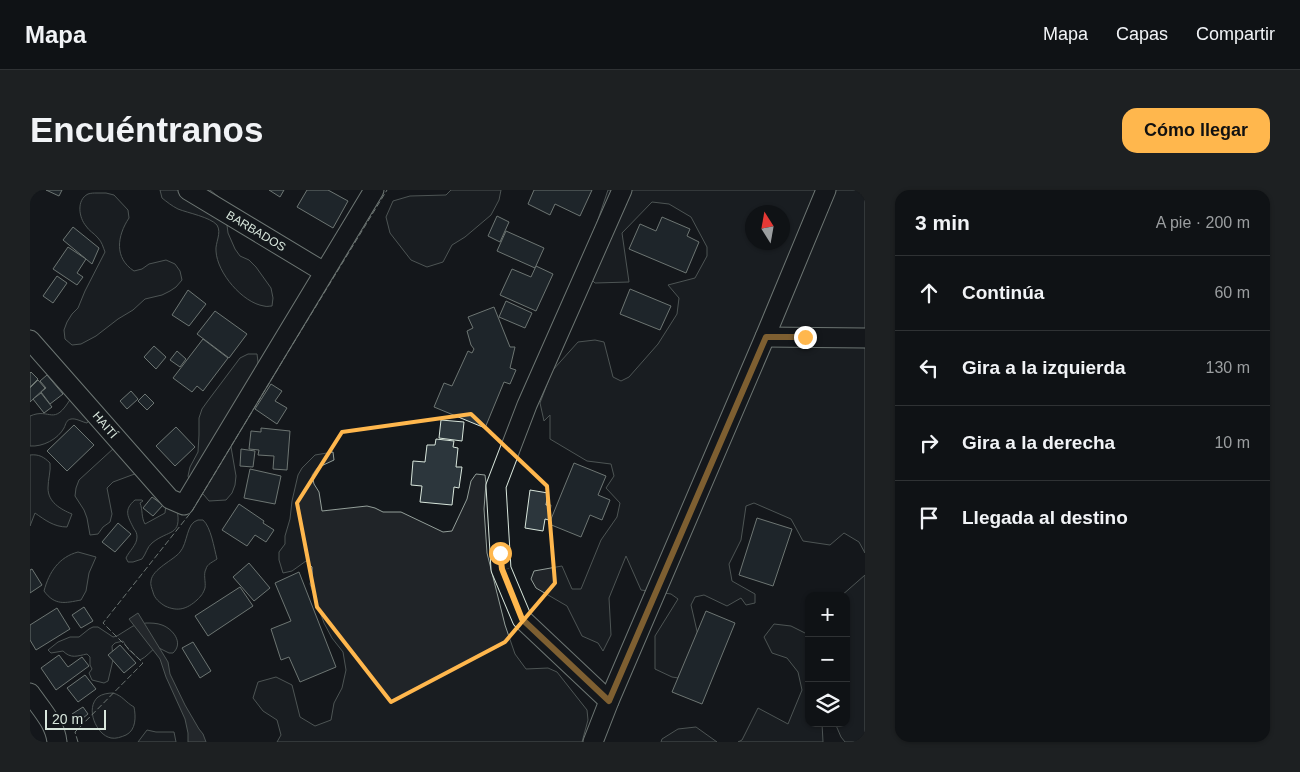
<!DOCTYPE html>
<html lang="es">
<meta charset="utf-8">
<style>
body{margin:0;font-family:Arial,sans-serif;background:#1d2022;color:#f1f3f6}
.controls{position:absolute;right:15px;bottom:15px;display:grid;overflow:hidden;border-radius:10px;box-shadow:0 1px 4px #0004}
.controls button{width:45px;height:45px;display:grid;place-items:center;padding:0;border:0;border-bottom:1px solid #2f3234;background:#0f1215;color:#f1f3f6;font:25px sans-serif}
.compass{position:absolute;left:715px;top:15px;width:45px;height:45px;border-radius:50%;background:#0f1215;box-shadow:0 1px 4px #0004;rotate:349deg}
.scale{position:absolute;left:15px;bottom:12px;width:61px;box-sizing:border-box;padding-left:5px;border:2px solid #d8e6dc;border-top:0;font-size:14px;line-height:18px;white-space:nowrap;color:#d8e6dc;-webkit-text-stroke:4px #14181c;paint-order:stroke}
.stop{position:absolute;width:15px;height:15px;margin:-11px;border:4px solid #ffb74d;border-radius:50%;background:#fff}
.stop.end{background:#ffb74d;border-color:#fff;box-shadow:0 1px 5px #0008}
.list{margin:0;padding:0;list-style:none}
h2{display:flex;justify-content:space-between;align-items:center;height:65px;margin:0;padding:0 20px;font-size:21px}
h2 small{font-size:16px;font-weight:400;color:#9b9ea0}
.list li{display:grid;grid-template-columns:32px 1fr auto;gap:15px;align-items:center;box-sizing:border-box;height:75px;padding:0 20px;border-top:1px solid #2f3234}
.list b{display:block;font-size:19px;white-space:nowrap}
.list em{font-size:16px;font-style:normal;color:#9b9ea0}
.icon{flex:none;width:28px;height:28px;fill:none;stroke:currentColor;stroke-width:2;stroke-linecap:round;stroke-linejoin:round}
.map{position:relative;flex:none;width:835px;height:552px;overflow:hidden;border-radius:15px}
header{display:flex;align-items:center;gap:30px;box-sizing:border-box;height:70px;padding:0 25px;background:#0f1215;border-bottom:1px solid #2f3234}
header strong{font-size:24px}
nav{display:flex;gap:28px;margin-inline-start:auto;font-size:18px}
.intro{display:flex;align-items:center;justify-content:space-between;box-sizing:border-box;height:120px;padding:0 30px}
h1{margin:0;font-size:35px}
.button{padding:12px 22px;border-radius:15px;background:#ffb74d;color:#111;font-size:18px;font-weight:700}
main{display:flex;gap:30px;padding:0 30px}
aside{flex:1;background:#0f1215;border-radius:15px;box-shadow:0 1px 4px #0004}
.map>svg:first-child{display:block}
</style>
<header>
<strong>Mapa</strong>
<nav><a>Mapa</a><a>Capas</a><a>Compartir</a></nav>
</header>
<div class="intro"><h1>Encuéntranos</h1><a class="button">Cómo llegar</a></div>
<main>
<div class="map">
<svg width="835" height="552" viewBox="0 0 835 552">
<rect width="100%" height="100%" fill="#14181c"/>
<g fill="#202428" stroke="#939e99" fill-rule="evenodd">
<path d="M130 0H180L190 8 196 16 198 26 197 35 198 43 205 59 210 66 219 70 226 77 241 98 243 108 242 116C239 116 237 117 234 116 213 113 187 83 186 61 185 53 192 43 187 35 180 27 158 23 148 19 142 16 137 12 132 8Z"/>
<path d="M421 0H471L469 10 461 25 435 47 422 55 413 72 397 77 381 70 360 43 356 27 363 11 380 6 416 5Z"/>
<path d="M578 0H835V363L829 352 814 343 800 355 773 351 761 329 724 313 716 316 711 350 699 374 702 391 725 404V413L716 415 711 408 697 416 674 405 665 407 661 415 675 476 668 491 642 487 625 479V446L648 409 641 404 611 400 596 366 579 408 581 445 573 461 568 453 552 446 537 416 506 398 501 389 504 381 532 376 542 399H551L571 350 587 327 590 313 576 298 584 286 581 274 557 271 520 249V225L514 231 510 213 522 181 548 152 565 150 574 152 583 187 591 191 599 187 628 154 647 124 649 108 638 95 665 88 677 66V57L661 27 639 14 622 12 592 43 599 92 565 93 560 88 557 62ZM722 22H752V52H722Z"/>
<path d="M66 3H76L84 5 98 20 99 28C87 46 84 68 104 81L112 79 119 74 136 70 145 74 150 81 152 90 146 97 140 101 132 105 115 109 103 120 88 129 66 146 51 154 42 155 35 149 34 140 37 132 42 124 48 118 55 101 75 62C73 57 72 52 68 48 64 43 59 41 56 36 49 28 46 10 58 4 61 3 64 3 66 3Z"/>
<path d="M218 164H227L228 172 227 180 200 251 206 286 205 295 202 303 196 310 179 311 174 305 161 294 158 286 160 277 168 262 169 245V228L172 219 177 212 210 168Z"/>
<path d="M41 208 60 229 57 233C52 232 46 228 41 229 36 230 36 234 34 238 28 249 13 257 0 256V226C21 217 23 238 41 208Z"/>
<path d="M84 258 110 282 83 292 77 298 82 324 80 332 73 337 68 344 60 345 57 328 54 320 45 306 46 298 49 290Z"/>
<path d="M303 262 304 270 287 278 282 285 284 294 289 302 292 321 337 316 345 318 353 322H371L413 342 422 341 437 309 441 291 446 284 455 285 456 293 454 319 457 363 475 435 485 464 496 479 518 478 527 482 557 520 558 530 552 552H247L251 545 247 530 233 521 223 508 228 492 246 487 262 495 270 527 285 536 301 530 304 513 312 498 316 480 313 462 302 448 294 433 280 394 282 386V377L276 371 262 381 253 383 249 370V362L255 354V346L260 329 262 311 268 285 272 278 285 265Z"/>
<path d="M0 265C9 264 14 267 20 273 21 281 18 289 18 298 18 312 30 319 42 324L37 337C24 337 15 330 5 323L0 336Z"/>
<path d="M105 310H112L113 311 110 313C113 320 111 327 115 334L135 323 136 314 147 319C152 347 139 339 122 353 117 357 116 364 112 369L103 372H98L96 368C99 361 107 355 107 347 107 344 106 341 104 339 98 327 93 320 105 310Z"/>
<path d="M168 330H173C181 337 184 358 187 369 183 372 177 374 176 379 173 384 176 392 175 398 173 404 171 406 167 410 157 419 148 422 135 416 130 413 124 408 123 402 122 399 120 394 121 391 122 379 144 370 150 362 158 353 156 333 168 330Z"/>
<path d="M48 362 66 367 59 383 56 401 51 410C35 413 25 416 14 401 19 382 29 367 48 362Z"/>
<path d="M835 385V552H815L811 547 805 533H816V406H811Z"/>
<path d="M116 433C121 433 127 433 132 435 143 439 154 453 143 463H139L127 457C121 460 117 467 110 470L98 459 93 451 85 453 82 456 83 470 78 491 74 493 62 490 59 483 62 479 60 475V467L57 464C47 466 41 469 33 461L21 463 18 460 28 452 40 447H49L59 439 63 437H68L83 447 87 446 103 436Z"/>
<path d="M744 434 761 436 777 444 779 443V533H792L793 552H708L712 550 728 518 758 534 772 500 768 482 757 468 742 463 734 447Z"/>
<path d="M83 503C93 506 95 512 104 517 106 527 106 540 96 545 91 547 86 549 81 548 66 545 55 518 68 507 72 504 78 503 83 503Z"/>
<path d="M666 537 687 552H631L632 549 648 539Z"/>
<path d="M117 540 126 542H144L146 552H108Z"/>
</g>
<path fill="#363b3e" stroke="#939e99" d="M108 423 138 472 140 484 155 515 169 539 173 544 176 552H158V543L155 529 136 487 130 469 99 429Z"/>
<g fill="#2c363c" stroke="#d8e6dc">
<path d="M16 0H32L29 6Z"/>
<path d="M239 0H254L250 7Z"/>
<path d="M277 0H298L318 11 303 38 267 17Z"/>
<path d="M504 0H562L550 26 525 14 520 25 498 14Z"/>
<path d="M467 26 479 32 470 52 458 46Z"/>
<path d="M632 27 660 39 657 46 669 52 656 83 599 59 610 34 626 41Z"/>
<path d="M43 37 69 58 62 74 33 50Z"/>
<path d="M476 41 514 58 505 78 467 61Z"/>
<path d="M38 57 56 69 47 83 53 87 47 95 23 79Z"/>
<path d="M506 76 523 84 506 121 470 105 482 79 501 87Z"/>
<path d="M27 86 37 93 23 113 13 106Z"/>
<path d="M600 99 641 116 630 140 590 124Z"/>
<path d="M158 100 176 114 159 136 142 125Z"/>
<path d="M476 111 502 123 495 138 469 127Z"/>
<path d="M464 117 480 157H485L480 178 486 180 480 194 474 192 455 238 404 217 414 193 422 196 438 161 442 163 444 159 441 155 437 141 443 138 438 127Z"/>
<path d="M185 121 217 144 199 168 167 144Z"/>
<path d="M173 149 198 168 173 201 167 196 162 202 143 188Z"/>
<path d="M124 156 136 167 126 179 114 167Z"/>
<path d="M147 161 156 169 150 177 140 170Z"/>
<path d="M1 182 8 189 0 197V183Z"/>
<path d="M17 185 33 204 20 214 11 202 16 198 10 191Z"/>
<path d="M8 190 15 198 0 212V198Z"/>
<path d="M241 194 252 201 245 211 257 218 247 234 225 219Z"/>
<path d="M101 201 108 209 97 219 90 211Z"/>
<path d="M11 203 22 217 14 223 3 209Z"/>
<path d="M115 204 124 213 117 220 108 211Z"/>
<path d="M411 230 434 232 432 251 409 248Z"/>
<path d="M44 235 64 255 37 281 17 261Z"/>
<path d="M146 237 165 257 145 276 126 256Z"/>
<path d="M231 238 260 241 257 280 243 279 244 266 228 265 229 260 219 259 221 241 231 242Z"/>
<path d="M406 249 424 251 423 257 428 258 426 277H432L429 298 424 297 422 315 390 312 392 296 381 295 383 271 395 272 397 255H405Z"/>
<path d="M211 259 225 261 223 277 210 276Z"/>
<path d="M544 273 576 286 568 305 580 310 572 330 560 325 551 347 519 334Z"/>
<path d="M220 279 251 286 245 314 214 308Z"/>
<path d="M500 300 518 303 516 315H521L519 330 515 329 513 341 495 338Z"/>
<path d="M122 307 133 315 123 326 113 318Z"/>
<path d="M209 314 234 331 233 333 244 340 236 352 225 345 217 356 192 340Z"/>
<path d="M727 328 762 339 743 396 709 385Z"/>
<path d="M88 333 101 344 85 362 72 352Z"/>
<path d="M219 373 240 398 224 411 203 387Z"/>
<path d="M2 379 12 395 0 403V380Z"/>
<path d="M269 382 306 477 270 492 259 467 251 470 241 439 261 431 245 393Z"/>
<path d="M210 397 223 416 178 446 165 426Z"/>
<path d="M54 417 63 431 51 438 42 425Z"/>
<path d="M27 418 40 439 6 460 0 450V435Z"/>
<path d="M676 421 705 433 672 514 642 502Z"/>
<path d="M163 452 181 481 170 488 152 458Z"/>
<path d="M90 455 106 473 94 483 78 465Z"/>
<path d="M29 465 38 477 52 467 59 476 26 500 11 478Z"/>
<path d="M55 485 66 499 48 512 37 498Z"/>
<path d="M53 517 58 524 48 532 42 524Z"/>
</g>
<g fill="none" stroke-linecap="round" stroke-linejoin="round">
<g stroke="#d8e6dc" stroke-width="21">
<g id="minor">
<path d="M158 0 294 82"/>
<path d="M735 147 835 148"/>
<path d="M0 150 140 309 154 315 344 0"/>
<path d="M0 503C11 519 25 533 27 552"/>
<path d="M579 511 492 429 471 379 466 296 497 215 592 0"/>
<path d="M563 552 579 511 735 147 796 0"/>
</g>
</g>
<use href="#minor" stroke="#14181c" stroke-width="19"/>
<path stroke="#d8e6dc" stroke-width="1" stroke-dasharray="6 2.5" stroke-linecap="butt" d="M48 552 45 542 113 473 73 433 162 321 258 162 357 0"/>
</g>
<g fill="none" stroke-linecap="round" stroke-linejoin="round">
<path stroke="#ffb74d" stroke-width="6" d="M470 363 472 379 492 429 579 511 736 147H775"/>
</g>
<path d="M0 0H835V552H0ZM441 224 517 296 525 393 475 452 361 512 287 417 267 313 312 242Z" fill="#14181c" fill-opacity=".55" fill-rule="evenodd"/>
<path fill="none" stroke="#ffb74d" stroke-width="4" stroke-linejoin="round" d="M441 224 517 296 525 393 475 452 361 512 287 417 267 313 312 242Z"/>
<g text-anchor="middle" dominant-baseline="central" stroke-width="4" stroke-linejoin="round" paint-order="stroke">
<g font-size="12" fill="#d8e6dc" stroke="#14181c">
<text transform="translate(226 41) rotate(31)">BARBADOS</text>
<text transform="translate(75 235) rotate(49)">HAITÍ</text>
</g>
</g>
</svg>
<div class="controls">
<button>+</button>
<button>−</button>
<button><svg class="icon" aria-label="layers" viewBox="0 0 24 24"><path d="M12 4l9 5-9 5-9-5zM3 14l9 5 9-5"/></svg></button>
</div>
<svg class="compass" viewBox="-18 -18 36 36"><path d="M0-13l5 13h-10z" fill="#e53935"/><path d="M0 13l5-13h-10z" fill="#9b9ea0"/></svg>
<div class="scale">20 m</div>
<div class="stop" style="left:470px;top:363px"></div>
<div class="stop end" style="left:775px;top:147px"></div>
</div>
<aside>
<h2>3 min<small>A pie · 200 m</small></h2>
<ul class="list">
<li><svg class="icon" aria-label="ahead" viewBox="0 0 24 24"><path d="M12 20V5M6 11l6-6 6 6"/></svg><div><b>Continúa</b></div><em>60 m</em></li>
<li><svg class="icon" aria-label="left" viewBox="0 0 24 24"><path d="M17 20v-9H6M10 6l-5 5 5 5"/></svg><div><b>Gira a la izquierda</b></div><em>130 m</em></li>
<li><svg class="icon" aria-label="right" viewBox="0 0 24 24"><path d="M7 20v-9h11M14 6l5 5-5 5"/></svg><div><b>Gira a la derecha</b></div><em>10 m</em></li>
<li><svg class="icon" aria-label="arrive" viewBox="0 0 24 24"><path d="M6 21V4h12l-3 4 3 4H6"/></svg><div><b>Llegada al destino</b></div></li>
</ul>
</aside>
</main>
